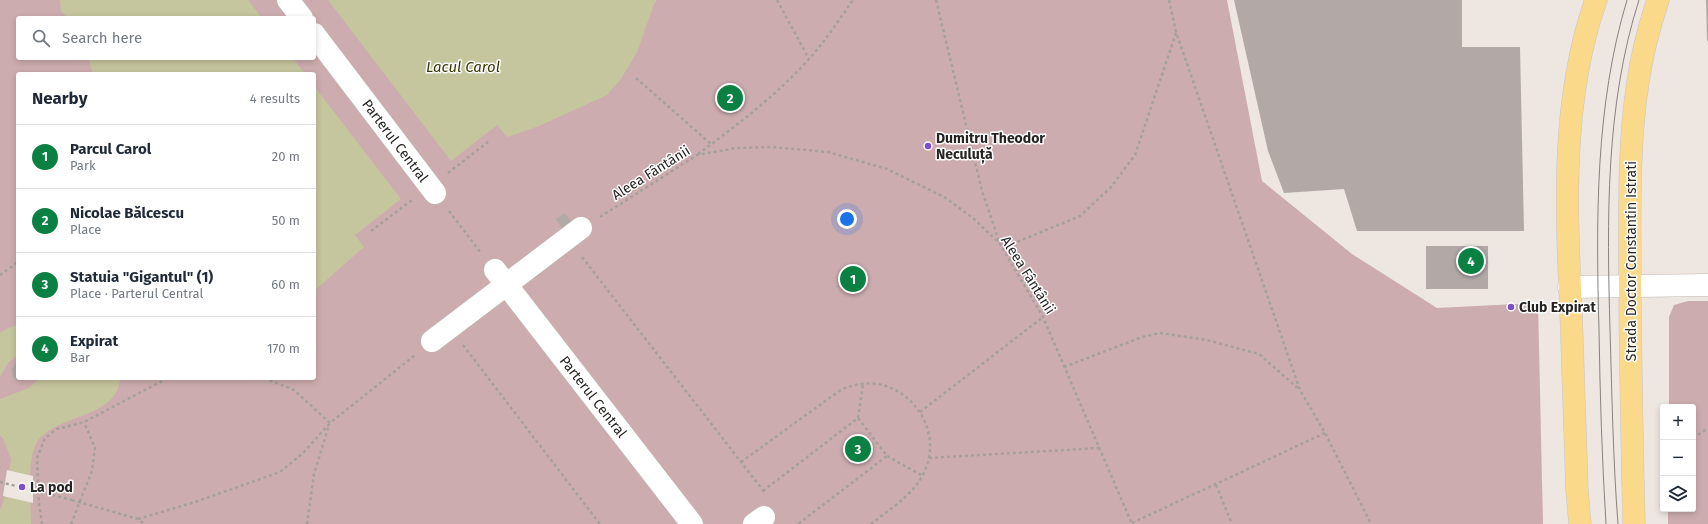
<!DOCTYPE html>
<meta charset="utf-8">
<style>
body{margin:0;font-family:"Fira Sans",sans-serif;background:#f6f6f7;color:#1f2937}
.controls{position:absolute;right:12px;bottom:12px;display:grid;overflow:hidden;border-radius:4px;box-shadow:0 2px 6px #0003}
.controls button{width:36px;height:36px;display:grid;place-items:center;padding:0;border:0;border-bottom:1px solid #e0e1e3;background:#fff;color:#1f2937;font:20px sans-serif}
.you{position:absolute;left:847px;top:219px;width:14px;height:14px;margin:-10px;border:3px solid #fff;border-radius:50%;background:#1a73e8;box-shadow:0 0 0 6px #1a73e833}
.badge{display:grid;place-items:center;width:26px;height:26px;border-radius:50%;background:#0b8043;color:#fff;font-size:13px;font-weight:700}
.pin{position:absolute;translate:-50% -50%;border:2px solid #fff;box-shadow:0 1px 4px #0006}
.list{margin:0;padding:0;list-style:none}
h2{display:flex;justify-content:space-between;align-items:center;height:52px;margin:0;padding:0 16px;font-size:17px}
h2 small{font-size:13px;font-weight:400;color:#747a83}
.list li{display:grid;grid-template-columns:26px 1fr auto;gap:12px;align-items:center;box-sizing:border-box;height:64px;padding:0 16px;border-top:1px solid #e0e1e3}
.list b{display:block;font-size:15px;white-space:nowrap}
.list p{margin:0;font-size:13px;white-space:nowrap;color:#747a83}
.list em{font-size:13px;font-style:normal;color:#747a83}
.icon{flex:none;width:22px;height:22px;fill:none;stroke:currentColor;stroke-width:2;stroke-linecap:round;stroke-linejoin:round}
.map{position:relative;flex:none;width:1708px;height:524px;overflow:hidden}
.search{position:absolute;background:#fff;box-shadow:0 2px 6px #0003;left:16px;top:16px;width:300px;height:44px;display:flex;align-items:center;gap:10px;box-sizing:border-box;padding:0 14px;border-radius:4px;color:#747a83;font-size:15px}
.panel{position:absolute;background:#fff;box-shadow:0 2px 6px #0003;left:16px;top:72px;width:300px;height:308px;border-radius:4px}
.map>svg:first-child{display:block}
</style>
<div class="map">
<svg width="1708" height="524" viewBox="0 0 1708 524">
<rect width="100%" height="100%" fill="#ede6e1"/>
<g fill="#cdacaf" fill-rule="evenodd">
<path d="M0 0H1227L1262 181 1352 254 1437 308 1538 303 1543 524H0ZM18 18H314V58H18ZM18 74H314V378H18Z"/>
<path d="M1688 301H1708V524H1668V509H1693V407H1669V317L1674 305Z"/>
</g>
<g fill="#c5c69d">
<path d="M60 0H248L262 18H68L61 11Z"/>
<path d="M328 0H657L654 4 637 52 621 79 607 95 539 126 507 137 497 125 451 161Z"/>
<path d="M88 58H293L305 74H93Z"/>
<path d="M314 86 401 199 355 235 364 247 314 291Z"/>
<path d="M18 325V355L8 363 0 377V333L6 329Z"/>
<path d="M40 378H120C118 419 55 414 37 442 26 461 31 502 31 524H0V510L4 500 11 460 4 440 0 435V399L29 388Z"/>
</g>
<path fill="#ede6e1" d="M7 470 33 476V503L3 496Z"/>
<g fill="#b2a9a7">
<path d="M1234 0H1462V47H1520L1524 231H1357L1344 189 1284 193 1268 151Z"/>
<path d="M1706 0H1708V41H1707Z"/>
<path d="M565 213 571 221 562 228 556 219Z"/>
<rect x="1426" y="246" width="62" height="43"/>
<path d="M16 363H18V378H27L26 379 19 381 13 377 12 369Z"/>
</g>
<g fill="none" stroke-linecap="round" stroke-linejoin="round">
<g stroke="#bfb8b3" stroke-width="23">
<g id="minor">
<path d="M288 0 302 18"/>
<path d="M314 34 435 193"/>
<path d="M495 270 692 524"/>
<path d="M1569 287 1708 285"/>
<path d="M432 341 581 228"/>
<path d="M754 524 764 517"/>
</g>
</g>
<g stroke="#c7c6c6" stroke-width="23">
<g id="major">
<path d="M1580 524 1577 490C1575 430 1573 371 1571 311 1566 208 1561 99 1596 0"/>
<path d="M1634 524C1632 440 1630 357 1630 273 1630 210 1628 145 1638 82 1642 54 1649 27 1658 0"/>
</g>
</g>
<g stroke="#a5a09c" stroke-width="2.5" stroke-dasharray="3 3" stroke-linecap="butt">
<path d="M777 0 809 59"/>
<path d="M936 0 982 191 1000 244 1017 242 1080 216 1111 187 1135 155 1176 33"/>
<path d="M1169 0 1176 32 1300 390 1325 433 1371 524"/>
<path d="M636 78 711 144"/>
<path d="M698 154C736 126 778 94 809 59 825 41 839 20 853 0"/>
<path d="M448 173 488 142"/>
<path d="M449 211 481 253"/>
<path d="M600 217 697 155 736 148 772 147 828 152 887 169 944 197 973 218 1000 244 1043 317 1132 524"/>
<path d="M371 231 412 200"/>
<path d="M582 257 765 493"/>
<path d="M0 275 18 262"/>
<path d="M463 345 600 524"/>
<path d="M1064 367 1142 337 1160 333 1207 340 1259 354 1300 390"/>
<path d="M264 378 294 390 330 423 415 355"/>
<path d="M920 412 1043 317"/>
<path d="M858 418 863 384"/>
<path d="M1693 438 1708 428"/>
<path d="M887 456 923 476"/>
<path d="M929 458 1099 448"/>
<path d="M741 462 842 389C853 385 865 382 878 384 916 391 940 432 926 468 916 494 891 508 871 524"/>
<path d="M1216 485 1232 524"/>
<path d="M763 491 858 418 887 456 798 524"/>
<path d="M72 500 138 519 144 524"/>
<path d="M138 519 195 502 280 472 303 453 330 423"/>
<path d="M1132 523 1325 433"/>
<path d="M42 524 39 503 37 458 45 438 57 429 84 422 168 378"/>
<path d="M71 524 92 471 95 448 84 422"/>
<path d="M307 524 314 474 329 425"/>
</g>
<use href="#minor" stroke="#fff" stroke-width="22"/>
<use href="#major" stroke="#fad98b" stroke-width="22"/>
<g stroke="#86827f" stroke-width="1">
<path d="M1606 524C1602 460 1600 395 1599 330 1596 220 1595 106 1627 0"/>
<path d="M1618 524C1613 460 1612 395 1610 330 1607 221 1605 106 1639 0"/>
</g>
<path stroke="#a5a09c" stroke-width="2.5" stroke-dasharray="3 3" stroke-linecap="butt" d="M0 482 72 500"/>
</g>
<g fill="#7c4ec7" stroke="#fff" stroke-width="1.5">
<circle cx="928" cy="146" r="4"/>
<circle cx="1511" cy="307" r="4"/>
<circle cx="22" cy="487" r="4"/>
</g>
<g text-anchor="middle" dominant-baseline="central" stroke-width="3" stroke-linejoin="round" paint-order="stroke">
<g font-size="14" font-weight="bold" fill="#262422" stroke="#fff" text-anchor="start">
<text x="936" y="138">Dumitru Theodor<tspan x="936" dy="16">Neculuță</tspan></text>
<text x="1519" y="307">Club Expirat</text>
<text x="30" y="487">La pod</text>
</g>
<g font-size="14" fill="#262422" stroke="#fff">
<text transform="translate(395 141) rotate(53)">Parterul Central</text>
<text transform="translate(651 173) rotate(-32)">Aleea Fântânii</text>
<text transform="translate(1631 261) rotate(-90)">Strada Doctor Constantin Istrati</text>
<text transform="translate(1028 275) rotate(58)">Aleea Fântânii</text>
<text transform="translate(593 397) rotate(52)">Parterul Central</text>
</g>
<g font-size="15" font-style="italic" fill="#373703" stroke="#fff">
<text x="463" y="67">Lacul Carol</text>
</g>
</g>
</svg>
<div class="controls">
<button>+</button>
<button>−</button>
<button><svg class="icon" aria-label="layers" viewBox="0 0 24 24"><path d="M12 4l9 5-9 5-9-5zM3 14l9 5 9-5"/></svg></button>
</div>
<div class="you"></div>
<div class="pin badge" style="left:853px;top:279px">1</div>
<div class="pin badge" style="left:730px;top:98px">2</div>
<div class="pin badge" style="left:858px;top:449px">3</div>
<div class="pin badge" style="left:1471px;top:261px">4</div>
<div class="search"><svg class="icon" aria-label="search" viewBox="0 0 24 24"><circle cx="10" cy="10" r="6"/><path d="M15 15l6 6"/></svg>Search here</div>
<section class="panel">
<h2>Nearby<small>4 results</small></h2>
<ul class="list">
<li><span class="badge">1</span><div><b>Parcul Carol</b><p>Park</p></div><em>20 m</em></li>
<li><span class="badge">2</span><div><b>Nicolae Bălcescu</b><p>Place</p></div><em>50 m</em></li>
<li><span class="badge">3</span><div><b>Statuia &quot;Gigantul&quot; (1)</b><p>Place · Parterul Central</p></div><em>60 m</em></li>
<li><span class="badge">4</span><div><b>Expirat</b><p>Bar</p></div><em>170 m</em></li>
</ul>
</section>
</div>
